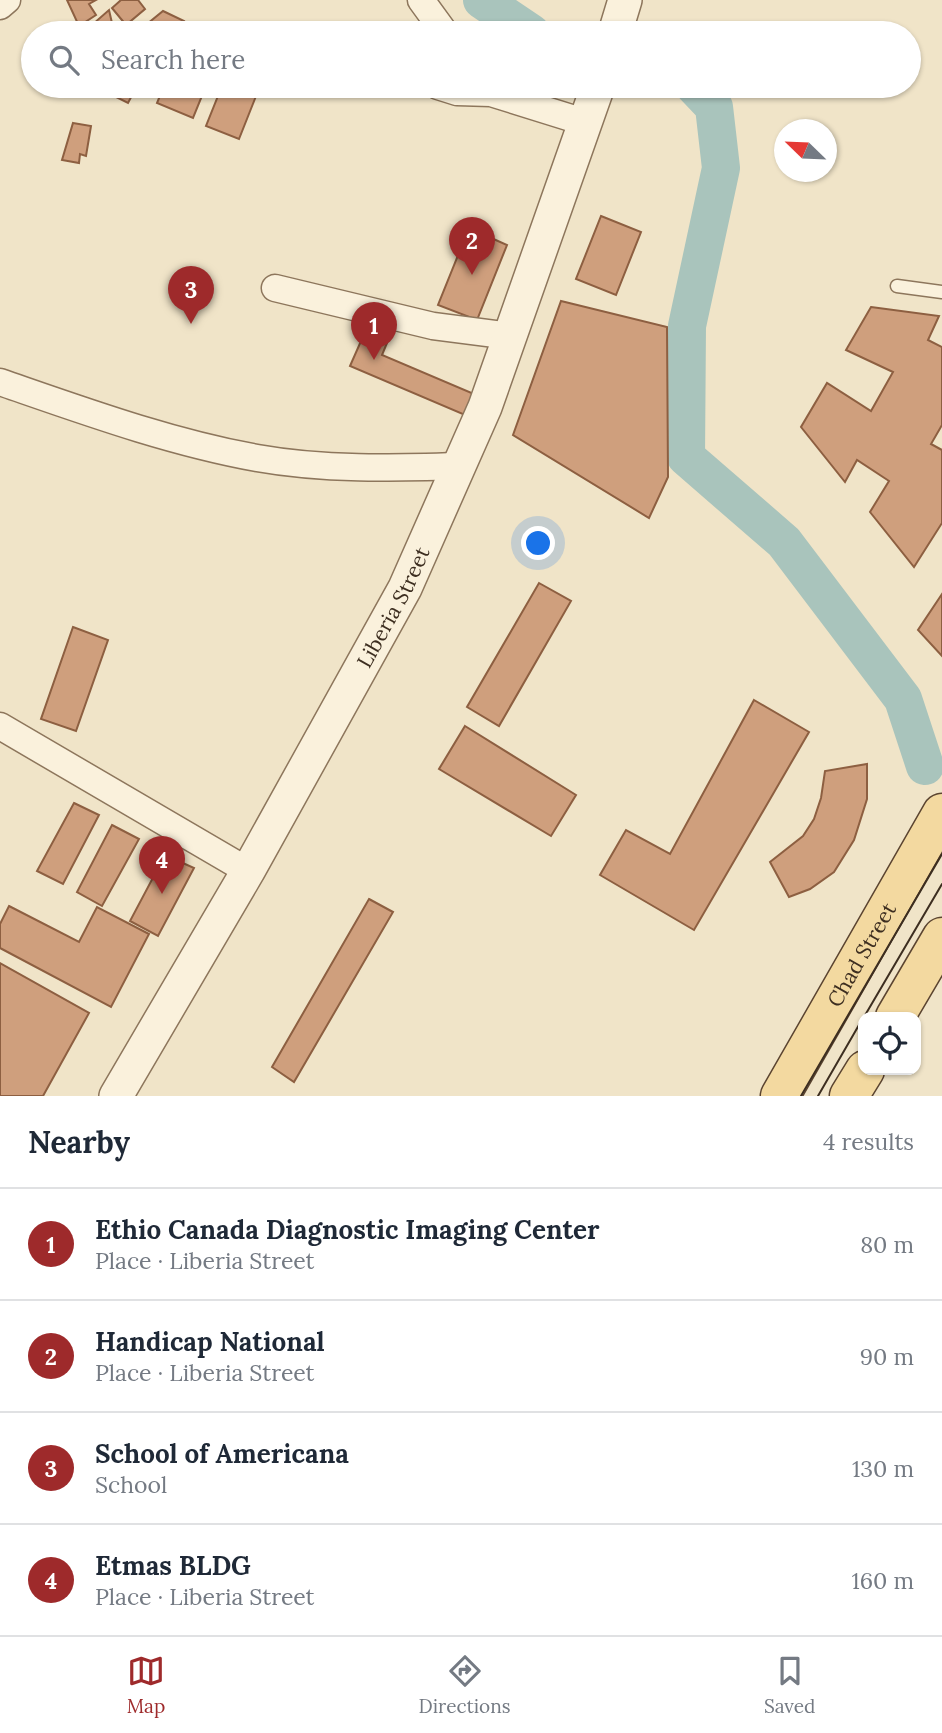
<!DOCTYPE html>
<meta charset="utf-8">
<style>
body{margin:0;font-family:Lora,serif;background:#f6f6f7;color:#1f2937}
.controls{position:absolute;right:21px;bottom:21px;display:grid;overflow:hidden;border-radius:14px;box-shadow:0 2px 5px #0004}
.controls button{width:63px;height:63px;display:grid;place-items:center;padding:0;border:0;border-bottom:2px solid #e0e1e3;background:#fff;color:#1f2937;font:35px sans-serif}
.compass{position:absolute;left:774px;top:119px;width:63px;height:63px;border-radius:50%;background:#fff;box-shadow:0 2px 5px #0004;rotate:293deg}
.you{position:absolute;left:539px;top:544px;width:24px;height:24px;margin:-18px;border:5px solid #fff;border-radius:50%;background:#1a73e8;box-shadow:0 0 0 10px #1a73e833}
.badge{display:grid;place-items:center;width:46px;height:46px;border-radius:50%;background:#9e2a2b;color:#fff;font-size:23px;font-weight:700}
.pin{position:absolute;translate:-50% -58px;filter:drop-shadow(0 2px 4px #0008)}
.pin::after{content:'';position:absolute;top:37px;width:24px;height:21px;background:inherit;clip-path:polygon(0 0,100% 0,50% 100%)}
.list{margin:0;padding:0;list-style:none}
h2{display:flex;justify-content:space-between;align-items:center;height:91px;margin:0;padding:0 28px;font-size:30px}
h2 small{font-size:23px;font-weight:400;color:#747a83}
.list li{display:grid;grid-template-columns:46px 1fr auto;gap:21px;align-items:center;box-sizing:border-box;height:112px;padding:0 28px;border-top:2px solid #e0e1e3}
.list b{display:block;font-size:26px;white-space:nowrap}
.list p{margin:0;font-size:23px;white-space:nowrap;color:#747a83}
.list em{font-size:23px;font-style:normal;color:#747a83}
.icon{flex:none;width:38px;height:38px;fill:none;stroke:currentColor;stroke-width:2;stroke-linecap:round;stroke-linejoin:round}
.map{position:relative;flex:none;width:942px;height:1096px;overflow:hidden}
.search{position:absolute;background:#fff;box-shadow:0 2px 5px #0004;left:21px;right:21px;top:21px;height:77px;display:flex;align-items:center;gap:18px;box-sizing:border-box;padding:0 24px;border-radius:38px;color:#747a83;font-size:26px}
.sheet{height:539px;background:#fff}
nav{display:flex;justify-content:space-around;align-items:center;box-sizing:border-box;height:98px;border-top:2px solid #e0e1e3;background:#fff;font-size:19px;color:#747a83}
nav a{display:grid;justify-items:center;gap:4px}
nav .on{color:#9e2a2b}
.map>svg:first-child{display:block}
</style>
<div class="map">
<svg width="942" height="1096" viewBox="0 0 942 1096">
<rect width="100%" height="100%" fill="#f0e4c8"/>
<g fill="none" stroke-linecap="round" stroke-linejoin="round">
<g stroke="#a9c4bc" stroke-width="38">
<path d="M482 0 531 33"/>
<path d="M694 86 714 107 721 168 687 326 686 457 784 542 903 699 925 766"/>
</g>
</g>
<g fill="#cf9f7d" stroke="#8d5f41" stroke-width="2">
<path d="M67 0H96L89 4 96 15 79 26Z"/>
<path d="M121 0H138L145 9 126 25 112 8Z"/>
<path d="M109 10 112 23 104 29 105 33H81L80 30 92 25Z"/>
<path d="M163 11 184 21 179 33H136Z"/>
<path d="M104 86H137L128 103 108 93Z"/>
<path d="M164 86H206L193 118 157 103Z"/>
<path d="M222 86H260L239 139 206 126Z"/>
<path d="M73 123 91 126 86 156 80 154 79 163 62 160Z"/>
<path d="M601 216 641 232 616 295 576 279Z"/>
<path d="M469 228 507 245 477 320 438 305Z"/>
<path d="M561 301 667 327 668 477 649 518 513 435Z"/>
<path d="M871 307 939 316 928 340 942 347V425L931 444 942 450V523L914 567 870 512 889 481 857 460 845 482 801 427 827 383 871 411 893 372 846 350Z"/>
<path d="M372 316 394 326 382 355 474 394 465 415 350 366Z"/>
<path d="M539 583 571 601 499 726 467 707Z"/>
<path d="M942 594V656L918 630Z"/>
<path d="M73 627 108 640 76 731 41 719Z"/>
<path d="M754 700 809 732 694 930 600 875 626 830 670 854Z"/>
<path d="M465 726 576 795 551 836 439 769Z"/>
<path d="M867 764V799L854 840 834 872 810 889 789 897 770 862 803 836 814 819 821 798 825 771Z"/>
<path d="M74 803 99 815 63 884 37 871Z"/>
<path d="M112 825 139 839 102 906 77 892Z"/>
<path d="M165 855 194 868 158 936 130 921Z"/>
<path d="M369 899 393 912 294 1082 272 1067Z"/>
<path d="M9 906 79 942 97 907 149 934 111 1007 0 948V924Z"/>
<path d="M0 963 89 1013 43 1096H0Z"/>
</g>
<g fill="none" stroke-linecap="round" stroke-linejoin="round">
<g stroke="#8d765c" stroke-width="15">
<path id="service" d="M897 286 942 292"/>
</g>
<g stroke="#8d765c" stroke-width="29">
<g id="minor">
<path d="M421 0 445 33"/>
<path d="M0 6 7 0"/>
<path d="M438 86 457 92 491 93 584 122"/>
<path d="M275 288 433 326 511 336"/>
<path d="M0 382C84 411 169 442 257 458 324 470 393 468 460 466"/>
<path d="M0 726 248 871"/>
</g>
</g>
<g stroke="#8d765c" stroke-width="36">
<g id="tertiary">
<path d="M615 33 625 0"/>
<path id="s1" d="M116 1096 248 871 405 588 485 407 598 86"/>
</g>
</g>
<g stroke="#5b4430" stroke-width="41">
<g id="primary">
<path d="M895 1017 942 937"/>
<path id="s2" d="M780 1096 942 813"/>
<path d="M849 1096 865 1070"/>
</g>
</g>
<use href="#service" stroke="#faf1dc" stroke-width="12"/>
<use href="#minor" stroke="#faf1dc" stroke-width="26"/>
<use href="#tertiary" stroke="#faf1dc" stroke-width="33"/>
<use href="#primary" stroke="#f3d9a0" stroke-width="38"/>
<g stroke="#3d2e20" stroke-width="2">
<path d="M864 1017 942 884"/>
<path d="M801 1096 942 854"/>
<path d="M818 1096 863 1018"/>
</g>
</g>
<g text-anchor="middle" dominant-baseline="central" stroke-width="7" stroke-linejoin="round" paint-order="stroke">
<g font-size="21" fill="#3d2e20" stroke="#f7eed8">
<text stroke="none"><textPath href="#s1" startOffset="562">Liberia Street</textPath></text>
<text stroke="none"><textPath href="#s2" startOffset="163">Chad Street</textPath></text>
</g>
</g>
</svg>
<div class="controls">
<button><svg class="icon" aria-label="locate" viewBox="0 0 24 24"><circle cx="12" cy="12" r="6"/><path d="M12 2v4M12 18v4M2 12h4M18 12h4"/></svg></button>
</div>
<svg class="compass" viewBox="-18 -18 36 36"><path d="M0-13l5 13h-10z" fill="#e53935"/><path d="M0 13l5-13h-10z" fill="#747a83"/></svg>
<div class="you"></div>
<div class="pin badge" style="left:374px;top:360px">1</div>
<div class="pin badge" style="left:472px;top:275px">2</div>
<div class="pin badge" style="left:191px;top:324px">3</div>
<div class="pin badge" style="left:162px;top:894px">4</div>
<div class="search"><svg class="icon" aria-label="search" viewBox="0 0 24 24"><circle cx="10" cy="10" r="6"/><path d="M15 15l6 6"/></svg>Search here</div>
</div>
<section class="sheet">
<h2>Nearby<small>4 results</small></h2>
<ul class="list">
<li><span class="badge">1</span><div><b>Ethio Canada Diagnostic Imaging Center</b><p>Place · Liberia Street</p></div><em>80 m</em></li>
<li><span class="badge">2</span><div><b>Handicap National</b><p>Place · Liberia Street</p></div><em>90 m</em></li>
<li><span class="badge">3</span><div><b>School of Americana</b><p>School</p></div><em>130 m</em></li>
<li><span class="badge">4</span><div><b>Etmas BLDG</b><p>Place · Liberia Street</p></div><em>160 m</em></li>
</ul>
</section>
<nav>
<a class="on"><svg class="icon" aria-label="map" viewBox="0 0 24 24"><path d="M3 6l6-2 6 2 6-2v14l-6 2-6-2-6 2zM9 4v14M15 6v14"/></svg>Map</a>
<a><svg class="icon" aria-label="directions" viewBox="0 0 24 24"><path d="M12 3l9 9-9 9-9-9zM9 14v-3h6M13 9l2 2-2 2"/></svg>Directions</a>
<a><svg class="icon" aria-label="saved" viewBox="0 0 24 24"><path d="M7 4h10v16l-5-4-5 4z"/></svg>Saved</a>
</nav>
